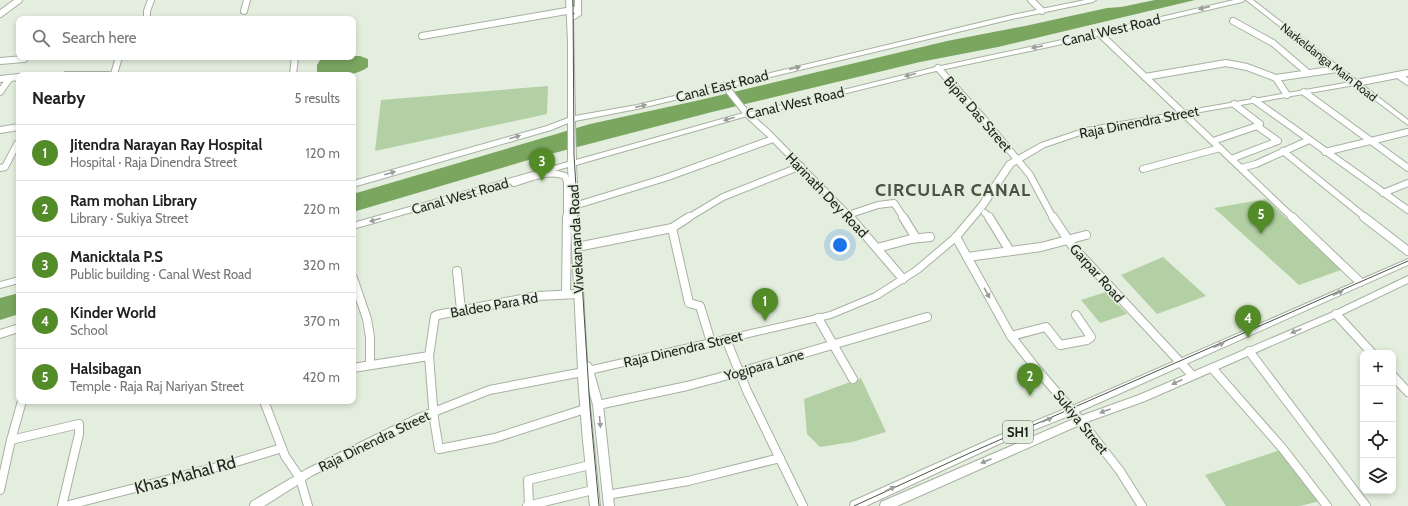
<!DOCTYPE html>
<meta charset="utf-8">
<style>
body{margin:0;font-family:Cabin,sans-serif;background:#f6f6f6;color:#222}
.controls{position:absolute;right:12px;bottom:12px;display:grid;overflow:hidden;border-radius:8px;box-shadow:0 2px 6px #0003}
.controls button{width:36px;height:36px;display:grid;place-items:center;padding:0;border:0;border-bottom:1px solid #e0e0e0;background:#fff;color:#222;font:20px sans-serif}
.you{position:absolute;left:840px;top:245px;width:14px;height:14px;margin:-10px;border:3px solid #fff;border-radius:50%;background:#1a73e8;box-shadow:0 0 0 6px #1a73e833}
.badge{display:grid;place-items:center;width:26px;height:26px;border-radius:50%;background:#528b28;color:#fff;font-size:13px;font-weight:700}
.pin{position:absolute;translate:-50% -33px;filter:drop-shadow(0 1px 2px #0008)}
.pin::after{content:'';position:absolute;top:21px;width:14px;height:12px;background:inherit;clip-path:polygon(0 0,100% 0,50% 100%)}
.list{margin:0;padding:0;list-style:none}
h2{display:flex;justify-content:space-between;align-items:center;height:52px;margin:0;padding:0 16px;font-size:17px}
h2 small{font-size:13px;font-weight:400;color:#767676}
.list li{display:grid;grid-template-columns:26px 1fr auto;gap:12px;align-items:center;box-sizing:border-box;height:56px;padding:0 16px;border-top:1px solid #e0e0e0}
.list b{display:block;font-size:15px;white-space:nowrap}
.list p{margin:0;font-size:13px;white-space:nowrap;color:#767676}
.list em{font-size:13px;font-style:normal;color:#767676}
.icon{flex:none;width:22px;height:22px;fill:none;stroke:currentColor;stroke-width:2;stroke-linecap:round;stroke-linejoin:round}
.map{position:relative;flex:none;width:1408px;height:506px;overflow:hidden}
.search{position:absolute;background:#fff;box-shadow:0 2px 6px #0003;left:16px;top:16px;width:340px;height:44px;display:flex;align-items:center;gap:10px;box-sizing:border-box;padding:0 14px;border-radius:8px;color:#767676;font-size:15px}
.panel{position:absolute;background:#fff;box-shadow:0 2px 6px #0003;left:16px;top:72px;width:340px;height:332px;border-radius:8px}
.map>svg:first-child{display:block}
</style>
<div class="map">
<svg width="1408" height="506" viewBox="0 0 1408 506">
<rect width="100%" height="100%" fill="#e4eede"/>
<g fill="#b3d0a4">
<path d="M548 86 547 114 375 151 381 100Z"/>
<path d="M1266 199 1341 270 1299 285 1214 208Z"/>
<path d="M1163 257 1206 296 1157 314 1121 275Z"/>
<path d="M1106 292 1127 314 1100 323 1081 300Z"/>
<path d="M861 378 886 432 852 442 820 447 807 434 804 399Z"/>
<path d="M1283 449 1320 501 1300 506H1226L1205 475Z"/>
</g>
<g fill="#7aa660">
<path d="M1155 0H1195L998 47 920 62 712 112 535 158 353 212V194L590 124 700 100 947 41 1025 26 1107 8 1121 7Z"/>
<path d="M353 56H360L368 59V67C353 78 335 75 317 75V65L320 60Z"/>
<path d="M19 293V314L0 320V298Z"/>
</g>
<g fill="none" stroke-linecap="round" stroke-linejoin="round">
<g stroke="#a7b1a2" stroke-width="8">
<g id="minor-far1">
<path d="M1031 0 1042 11"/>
<path d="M244 11 247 0"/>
<path d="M0 14 19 0"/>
<path d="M147 19V11L151 0"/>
<path d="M1233 21 1273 43 1308 73"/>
<path d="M1098 32 1293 218"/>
<path d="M422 36 578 9"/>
<path d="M0 61 24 59"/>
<path d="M938 68 983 118 1030 175 1053 218"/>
<path d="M114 74 119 57"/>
<path d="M66 75H108"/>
<path d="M293 75 295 57"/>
<path d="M1398 75 1408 82"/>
<path d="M1145 77 1226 63 1247 67 1276 78 1287 95"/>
<path d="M1276 78 1337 69"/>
<path d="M0 79 19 77"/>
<path d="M1356 83 1408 73"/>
<path d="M725 86 747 114 769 134 851 218"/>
<path d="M0 92 10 78"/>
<path d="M1304 92 1408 168"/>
<path d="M1254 100 1408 210"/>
<path d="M1234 104 1260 124 1257 126"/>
<path d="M0 130 19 127"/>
<path d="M1213 141 1257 126 1278 141 1231 159"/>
<path d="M1283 151 1366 218"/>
<path d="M1325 152 1408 132"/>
<path d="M0 168 5 167 17 144H19"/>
<path d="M1241 168 1256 164 1309 140"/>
<path d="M1143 169 1220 148"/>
<path d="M514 183C531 178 548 169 565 176L567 182V218"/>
<path d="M1383 193 1408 183"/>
<path d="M574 206 665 178 773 139"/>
<path d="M985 213 990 218"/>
<path d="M848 215 878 205 894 203 904 218"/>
<path d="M688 218 723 197 801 166"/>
</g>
</g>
<g stroke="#a7b1a2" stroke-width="10">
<g id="minor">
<path d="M850 217 903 279"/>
<path d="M903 217 916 238"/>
<path d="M989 217 1010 251"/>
<path d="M1053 217 1073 247 1192 375"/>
<path d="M1292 217 1360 282"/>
<path d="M1364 217 1408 251"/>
<path d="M672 228 689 303 700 306 711 342"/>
<path d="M956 237 1011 336 1035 367 1082 422 1120 471 1142 506"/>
<path d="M577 247 672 228 689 217"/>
<path d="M877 248 911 239 930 237"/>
<path d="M967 257 1041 247 1086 235"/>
<path d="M457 271 461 310"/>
<path d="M353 278 367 319 370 337V365"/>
<path d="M566 294 567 217"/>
<path d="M578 294 537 296 437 315 435 316 429 356 434 419 439 449 495 438 585 409"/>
<path d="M1336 314 1372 353"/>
<path d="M818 318 853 379"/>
<path d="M1011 336 1046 327 1060 345 1087 340 1091 337 1076 315"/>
<path d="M726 339 747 391 803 506"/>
<path d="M1249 351 1366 506"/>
<path d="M353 368 429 356"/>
<path d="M1212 368 1283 449 1327 506"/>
<path d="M1393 376 1408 392"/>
<path d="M264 401 285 456 300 478 308 506"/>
<path d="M598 405 687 386 740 372 927 317"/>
<path d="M11 440 79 424V434L62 506"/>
<path d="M0 490 11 440 22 401"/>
<path d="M607 495 688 481 780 458"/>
<path d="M65 506 236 462 282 448"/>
<path d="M527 506 593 490"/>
<path d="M529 506 528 480 590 465"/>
</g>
</g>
<g stroke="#a7b1a2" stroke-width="2">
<g id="major">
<path d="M566 0H572L573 15 575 14V0H581V15L573 20 575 116 637 105 1012 15 1085 0H1096L1093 2 1012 19 637 109 575 121 576 160 747 112 758 111 936 67 1053 42 1234 0H1245L1242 2 1053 46 936 71 758 115 747 116 576 165 587 362 590 363 592 366 830 312 873 294 914 268 953 235 979 204 1007 162 1041 143 1086 128 1103 125 1351 82 1246 0H1253L1408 120V125L1355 85 1103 129 1089 132 1045 147 1013 166 985 208 959 239 920 272 879 298 831 318 594 373 603 405 614 506H604L593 405 588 387 600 506H590L583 441 578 377 490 394 424 420 313 475 264 506H250L251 502 307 469 418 414 489 386 578 369 568 167 353 229V223L568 162V123L551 130 353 187V181L547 126 568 118V41Z"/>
<path d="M1408 259V265L1076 413 999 444 866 506H850L851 502 993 438 1070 407Z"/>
<path d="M1408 276V283L1339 316 1145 401 1084 423 897 506H880L881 502 1078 417 1139 395 1333 312Z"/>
<path d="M19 277V283L0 288V282Z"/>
<path d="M19 324V332L0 338V330Z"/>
</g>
</g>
<use href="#minor-far1" stroke="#fff" stroke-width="6"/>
<use href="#minor" stroke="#fff" stroke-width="8"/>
<use href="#major" fill="#fff" fill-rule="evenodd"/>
<g stroke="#4c524a" stroke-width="1">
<path d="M573 0 574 155 590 408 599 506"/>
<path d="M854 506 972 452 1408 261"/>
</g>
</g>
<defs><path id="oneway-solid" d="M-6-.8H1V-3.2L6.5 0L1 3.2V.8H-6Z"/></defs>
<g fill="#9a9c99">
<use href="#oneway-solid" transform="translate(1204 8) rotate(167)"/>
<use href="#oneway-solid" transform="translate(1037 47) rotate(169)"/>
<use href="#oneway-solid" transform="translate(795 68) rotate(-13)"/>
<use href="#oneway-solid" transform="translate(910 75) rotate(166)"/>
<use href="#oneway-solid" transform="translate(641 106) rotate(-13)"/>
<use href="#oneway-solid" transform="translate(729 119) rotate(164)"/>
<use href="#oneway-solid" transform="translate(515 137) rotate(-16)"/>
<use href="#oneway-solid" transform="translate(390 173) rotate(-16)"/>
<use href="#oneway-solid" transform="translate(375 220) rotate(164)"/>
<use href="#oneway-solid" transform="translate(987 293) rotate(61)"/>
<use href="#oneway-solid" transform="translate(1338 293) rotate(-26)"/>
<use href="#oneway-solid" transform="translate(1296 331) rotate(157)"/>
<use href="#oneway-solid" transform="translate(1219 345) rotate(-24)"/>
<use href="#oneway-solid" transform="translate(1177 382) rotate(156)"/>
<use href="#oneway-solid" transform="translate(1105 411) rotate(160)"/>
<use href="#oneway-solid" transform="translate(1047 420) rotate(-22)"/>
<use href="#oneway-solid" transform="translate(600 422) rotate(85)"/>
<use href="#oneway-solid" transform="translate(986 461) rotate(157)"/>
<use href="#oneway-solid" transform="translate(890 489) rotate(-25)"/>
</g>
<g text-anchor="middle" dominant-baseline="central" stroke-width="3.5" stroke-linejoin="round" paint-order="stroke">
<g font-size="12" fill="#1f231d" stroke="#e4eede">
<text transform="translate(1329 62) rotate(38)">Narkeldanga Main Road</text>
</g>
<rect fill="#e4eede" stroke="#5a6057" stroke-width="1" x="1003" y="421" width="30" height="22" rx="3"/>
<g font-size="13" font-weight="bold" fill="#1f231d">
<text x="1018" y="432">SH1</text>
</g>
<g font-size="14" fill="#1f231d" stroke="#e4eede">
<text transform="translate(1111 30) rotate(-13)">Canal West Road</text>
<text transform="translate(722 86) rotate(-14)">Canal East Road</text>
<text transform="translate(795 103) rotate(-13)">Canal West Road</text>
<text transform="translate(978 114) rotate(49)">Bipra Das Street</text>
<text transform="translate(1139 122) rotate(-11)">Raja Dinendra Street</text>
<text transform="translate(827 195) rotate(46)">Harinath Dey Road</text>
<text transform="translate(460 196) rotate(-16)">Canal West Road</text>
<text transform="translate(576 239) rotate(-93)">Vivekananda Road</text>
<text transform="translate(1097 273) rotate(48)">Garpar Road</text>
<text transform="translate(494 305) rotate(-10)">Baldeo Para Rd</text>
<text transform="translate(683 349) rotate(-13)">Raja Dinendra Street</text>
<text transform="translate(764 365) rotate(-16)">Yogipara Lane</text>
<text transform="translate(1081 422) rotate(51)">Sukiya Street</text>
<text transform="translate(374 441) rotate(-26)">Raja Dinendra Street</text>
</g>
<g font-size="17" fill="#1f231d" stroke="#e4eede">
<text transform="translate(185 475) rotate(-15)">Khas Mahal Rd</text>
</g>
<g font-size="18" font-weight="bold" letter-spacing="1" fill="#495245" stroke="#e4eede">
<text x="953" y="190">CIRCULAR CANAL</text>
</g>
</g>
</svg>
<div class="controls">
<button>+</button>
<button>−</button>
<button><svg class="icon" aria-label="locate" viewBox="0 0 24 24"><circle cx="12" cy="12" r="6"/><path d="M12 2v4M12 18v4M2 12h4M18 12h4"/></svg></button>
<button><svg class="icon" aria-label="layers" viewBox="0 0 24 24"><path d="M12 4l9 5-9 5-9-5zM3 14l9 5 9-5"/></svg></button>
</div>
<div class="you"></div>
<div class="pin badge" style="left:765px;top:321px">1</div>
<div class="pin badge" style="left:1030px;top:396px">2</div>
<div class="pin badge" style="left:542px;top:181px">3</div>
<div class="pin badge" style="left:1248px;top:338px">4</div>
<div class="pin badge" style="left:1261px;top:234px">5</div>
<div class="search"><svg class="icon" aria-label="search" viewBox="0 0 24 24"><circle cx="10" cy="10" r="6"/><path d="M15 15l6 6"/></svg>Search here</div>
<section class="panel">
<h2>Nearby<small>5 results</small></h2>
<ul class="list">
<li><span class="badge">1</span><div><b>Jitendra Narayan Ray Hospital</b><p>Hospital · Raja Dinendra Street</p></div><em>120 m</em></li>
<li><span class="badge">2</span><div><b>Ram mohan Library</b><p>Library · Sukiya Street</p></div><em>220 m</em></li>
<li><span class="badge">3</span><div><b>Manicktala P.S</b><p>Public building · Canal West Road</p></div><em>320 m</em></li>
<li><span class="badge">4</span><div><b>Kinder World</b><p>School</p></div><em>370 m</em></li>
<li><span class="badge">5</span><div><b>Halsibagan</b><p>Temple · Raja Raj Nariyan Street</p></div><em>420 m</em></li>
</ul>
</section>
</div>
